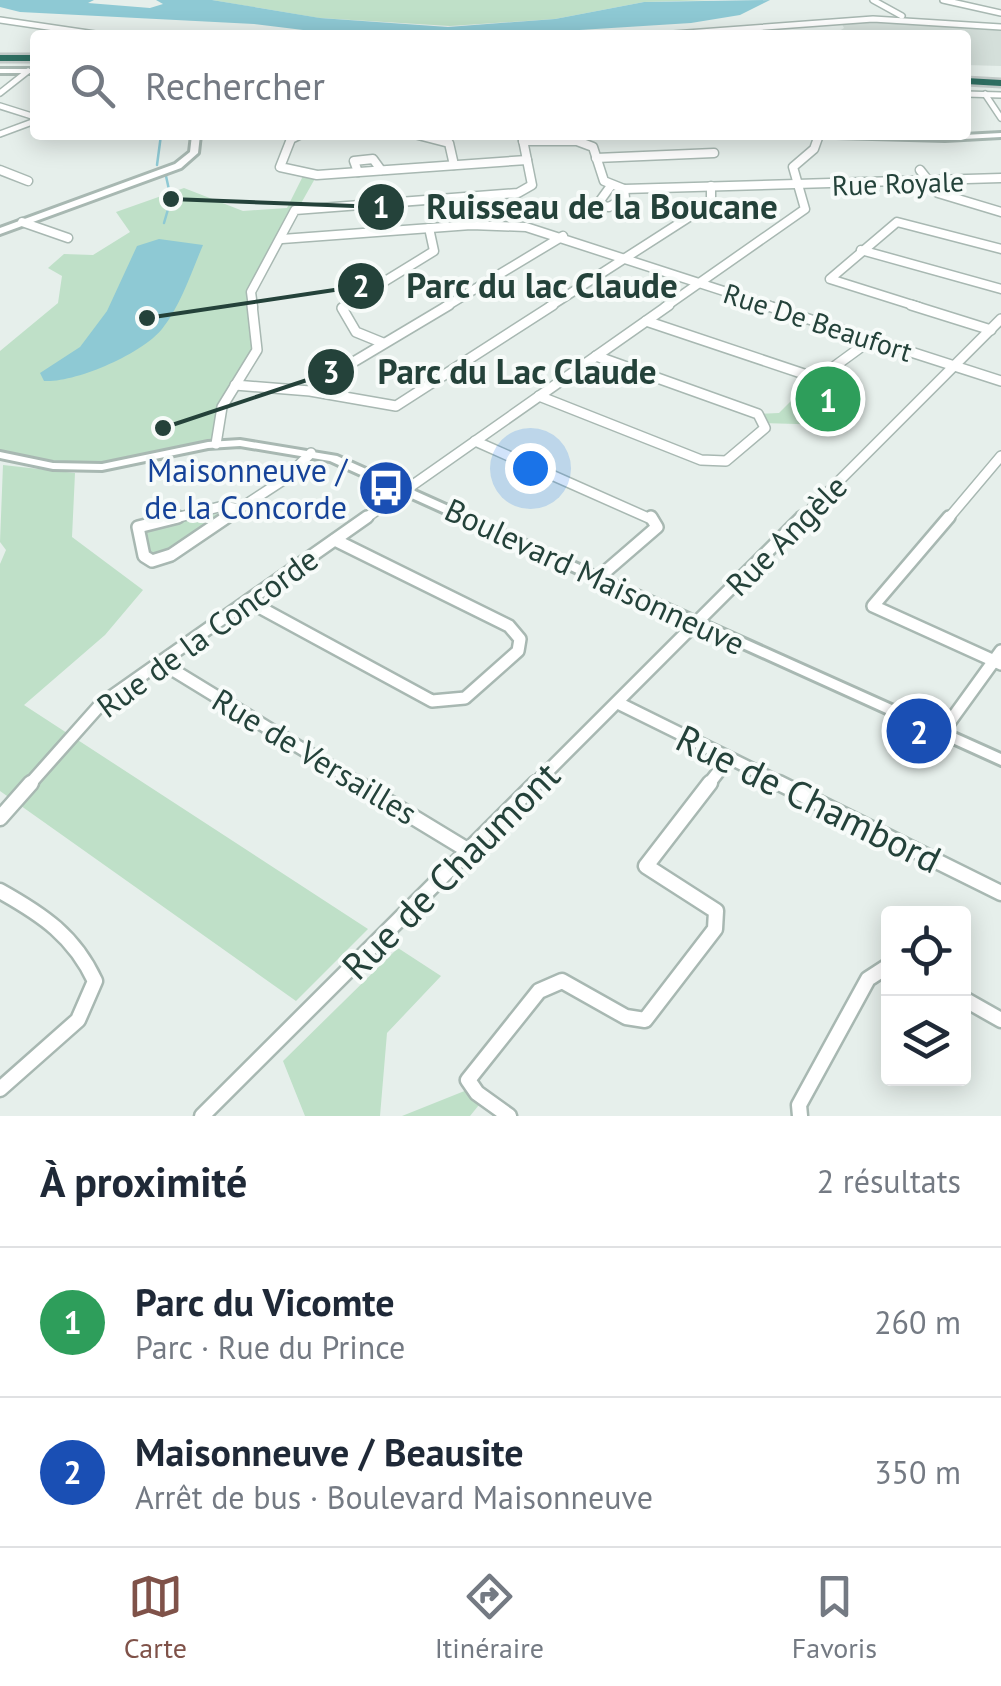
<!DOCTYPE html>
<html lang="fr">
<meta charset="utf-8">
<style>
body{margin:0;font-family:"PT Sans",sans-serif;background:#f2f2f3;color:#1f2937}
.controls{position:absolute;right:30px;bottom:30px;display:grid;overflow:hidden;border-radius:10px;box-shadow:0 5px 25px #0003}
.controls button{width:90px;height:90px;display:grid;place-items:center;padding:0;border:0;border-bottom:2px solid #e0e1e3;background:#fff;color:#1f2937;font:50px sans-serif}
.you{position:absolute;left:530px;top:468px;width:35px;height:35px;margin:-25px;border:8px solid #fff;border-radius:50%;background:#1a73e8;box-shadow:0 0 0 15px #1a73e833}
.badge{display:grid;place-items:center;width:65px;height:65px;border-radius:50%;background:#7f5249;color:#fff;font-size:32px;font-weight:700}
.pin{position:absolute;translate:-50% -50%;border:5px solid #fff;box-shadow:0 2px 10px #0006}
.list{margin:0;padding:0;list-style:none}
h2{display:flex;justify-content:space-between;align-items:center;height:130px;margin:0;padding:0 40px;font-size:42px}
h2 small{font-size:32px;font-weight:400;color:#747a83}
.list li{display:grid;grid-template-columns:65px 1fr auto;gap:30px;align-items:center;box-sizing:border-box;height:150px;padding:0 40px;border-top:2px solid #e0e1e3}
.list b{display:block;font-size:38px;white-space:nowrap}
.list p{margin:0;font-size:32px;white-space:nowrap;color:#747a83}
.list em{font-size:32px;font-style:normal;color:#747a83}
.icon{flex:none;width:55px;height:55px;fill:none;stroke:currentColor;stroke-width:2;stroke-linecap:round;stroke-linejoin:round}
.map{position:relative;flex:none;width:1001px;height:1116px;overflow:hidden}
.search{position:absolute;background:#fff;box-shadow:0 5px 25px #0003;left:30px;right:30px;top:30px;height:110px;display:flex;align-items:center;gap:25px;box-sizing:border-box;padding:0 35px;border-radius:10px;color:#747a83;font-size:38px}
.sheet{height:430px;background:#fff}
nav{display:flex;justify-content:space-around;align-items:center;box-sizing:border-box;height:140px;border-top:2px solid #e0e1e3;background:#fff;font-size:28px;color:#747a83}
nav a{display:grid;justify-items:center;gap:5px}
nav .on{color:#7f5249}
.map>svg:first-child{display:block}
</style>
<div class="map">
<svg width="1001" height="1116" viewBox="0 0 1001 1116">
<rect width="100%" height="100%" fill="#e6efeb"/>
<path fill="#d4dfda" d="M840 20 1001 29V66L966 65V35H833L844 28Z"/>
<g fill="#bfe0c8">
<path d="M212 0H714L644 2 555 19 450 26 319 18Z"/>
<path d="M304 174 317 175 251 292 257 350 222 407 216 444 102 467 0 455V351L58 303 62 276 48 268 64 254 93 255 130 232 116 212 184 188 243 211 287 208Z"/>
<path d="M808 375 820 377 852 404 830 425 762 423 758 414 779 413 795 397 809 400Z"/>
<path d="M3 465 75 473 72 537 143 590 105 635 24 705 368 929 296 1001 0 791V564L6 550 0 542Z"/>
<path d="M226 512 170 550 151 554 145 529Z"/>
<path d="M398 948 441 976 387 1033 380 1116H305L283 1061Z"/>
<path d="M472 1088 483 1100 470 1116H402Z"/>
</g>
<g fill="#8ec9d4">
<path d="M0 0H94L88 3 150 8 163 4 156 0H212L320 18 448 27 555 19 644 2 770 0 740 15 691 23 500 35H344L254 24 20 12 0 7Z"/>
<path d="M159 239 203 245C191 273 181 305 162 329 142 354 75 383 44 381L40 373 80 347 107 311 137 246Z"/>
</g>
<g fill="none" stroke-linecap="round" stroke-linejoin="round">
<g stroke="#8ec9d4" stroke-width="2.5">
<path d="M157 165 161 135"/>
<path d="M164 223 171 199 166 176"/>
</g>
<g stroke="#a8b8b2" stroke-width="8">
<g id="minor-far4">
<path d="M873 0 902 16"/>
<path d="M943 0 1001 13"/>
<path d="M0 20 102 35"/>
<path d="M660 35 873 19 1001 27"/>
<path d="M0 93 28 71"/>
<path d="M966 94 1001 95"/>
<path d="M985 94 1001 118"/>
<path d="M0 106 35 117"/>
<path d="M0 134 35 121"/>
<path d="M418 135 427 137"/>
<path d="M295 137 299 135"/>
</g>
</g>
<g stroke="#a8b8b2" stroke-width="11">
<g id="minor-far3">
<path d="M299 135 291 139 280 167 317 175 527 160"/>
<path d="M418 135 449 143 454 165"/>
<path d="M523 141H577L593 147 604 181 624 189 1001 178"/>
<path d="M596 158 714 153"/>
<path d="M0 170 28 181"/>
<path d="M920 170 938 193 1001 212"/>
<path d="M358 172 354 161 373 159 381 170"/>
<path d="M610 187 597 205 609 207 625 198 624 189"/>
<path d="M22 222 68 238"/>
<path d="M282 239 471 225 526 227 773 307"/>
<path d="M861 250 1001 289"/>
<path d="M369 289 345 280 344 275 359 272 384 280"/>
<path d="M253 307 251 292 295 210 518 193 532 185 522 135"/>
<path d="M343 307 434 251 429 228"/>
<path d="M445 307 563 236"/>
<path d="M549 307 711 203V186"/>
<path d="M665 307 805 209 793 167 814 149 819 135"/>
<path d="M919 307 830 279 897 222 1001 249"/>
</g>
</g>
<g stroke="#a8b8b2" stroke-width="12">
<g id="minor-far2">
<path d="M347 305 342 308 356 332 383 343"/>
<path d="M765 305 1001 381"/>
<path d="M911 305 991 330"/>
<path d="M646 321 813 377H820L872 339"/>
<path d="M235 385 310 391 396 406 553 305"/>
<path d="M324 393 335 373 449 305"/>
<path d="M539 396 701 460 726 461 765 428 758 414 596 356"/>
<path d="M475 441 653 520"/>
<path d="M216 444 222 407 257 350 252 305"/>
<path d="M239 509 285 479 311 453"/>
<path d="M168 520 223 506 239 509"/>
<path d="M223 520 239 509"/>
<path d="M363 520 669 305"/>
<path d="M800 520 1001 319"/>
<path d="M947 520 1001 456"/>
</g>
</g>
<g stroke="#a8b8b2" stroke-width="16">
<g id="minor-far1">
<path d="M178 517 138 527 144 556 152 561 171 555 227 517"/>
<path d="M949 517 873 606 1001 664"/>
<path d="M598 578 657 527 651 517"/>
<path d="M248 601 432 701 465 698 518 651 520 639 509 626 335 540"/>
<path d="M160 662 361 785"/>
<path d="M618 703 784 785"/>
<path d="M941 734 1001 651"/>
<path d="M29 785 101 704 367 517"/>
<path d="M534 785 802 517"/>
<path d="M708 785 729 758"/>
</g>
</g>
<g stroke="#a8b8b2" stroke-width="19">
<g id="minor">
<path d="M357 783 469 851"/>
<path d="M779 783 1001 893"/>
<path d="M0 818 31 783"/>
<path d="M0 891C43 915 74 936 95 981L78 1020 0 1089"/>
<path d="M964 999 1001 1020"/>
<path d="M202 1116 536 783"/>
<path d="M509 1116 477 1093 468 1080 539 991 562 981 626 1017 645 1020 715 929 716 911 646 866 710 783"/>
<path d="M800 1116 799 1105 868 979 888 966"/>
</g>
</g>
<g stroke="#a8b8b2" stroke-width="6">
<g id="tertiary">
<rect x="0" y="69" width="35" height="4"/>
<path d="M1001 133V137L945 140 836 137 832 135 945 136Z"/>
<path d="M192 135H200L198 153 181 168 0 234V228L175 164 190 152Z"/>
<path d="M240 440 337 456 1001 754V765L330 461 240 446 208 448 102 470 53 469 0 458V452L53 463 102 464 208 442Z"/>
</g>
</g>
<g stroke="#c2cac8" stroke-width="5">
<g id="motorway">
<rect x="0" y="55" width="35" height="6"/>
<path d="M966 78 1001 80V86L966 84Z"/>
</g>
</g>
<use href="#minor-far4" stroke="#fff" stroke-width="5"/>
<use href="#minor-far3" stroke="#fff" stroke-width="8"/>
<use href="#minor-far2" stroke="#fff" stroke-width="9"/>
<use href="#minor-far1" stroke="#fff" stroke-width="11"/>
<use href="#minor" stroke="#fff" stroke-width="14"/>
<use href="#tertiary" fill="#fff" fill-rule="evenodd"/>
<use href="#motorway" fill="#2f6f62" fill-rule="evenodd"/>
</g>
<defs>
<g id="bus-disc" transform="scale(2.875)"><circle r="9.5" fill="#1a4fb4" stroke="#f7fbf9"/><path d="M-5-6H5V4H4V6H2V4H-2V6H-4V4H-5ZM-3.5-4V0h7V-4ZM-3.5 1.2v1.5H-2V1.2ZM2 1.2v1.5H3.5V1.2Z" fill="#fff"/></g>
</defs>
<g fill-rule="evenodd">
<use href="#bus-disc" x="386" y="488"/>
</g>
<g text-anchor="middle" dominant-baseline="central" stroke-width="8" stroke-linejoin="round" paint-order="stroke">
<g font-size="28" fill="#24423a" stroke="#f7fbf9">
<text transform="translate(898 183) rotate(-2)">Rue Royale</text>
<text transform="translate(818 322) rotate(18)">Rue De Beaufort</text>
</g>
<g font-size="32" fill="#164399" stroke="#f7fbf9" text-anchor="end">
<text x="347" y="470">Maisonneuve /<tspan x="347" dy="37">de la Concorde</tspan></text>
</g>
<g font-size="32" fill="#24423a" stroke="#f7fbf9">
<text transform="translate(786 535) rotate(-45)">Rue Angèle</text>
<text transform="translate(595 576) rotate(25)">Boulevard Maisonneuve</text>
<text transform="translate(207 632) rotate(-36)">Rue de la Concorde</text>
<text transform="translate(315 756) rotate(31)">Rue de Versailles</text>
</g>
<g font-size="38" fill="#24423a" stroke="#f7fbf9">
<text transform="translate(809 798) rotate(26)">Rue de Chambord</text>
<text transform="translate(450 870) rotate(-45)">Rue de Chaumont</text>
</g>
</g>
<path fill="none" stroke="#24423a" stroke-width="4" d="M171 199L381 207M147 318L361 286M163 428L331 372"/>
<g fill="#24423a" stroke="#f7fbf9" stroke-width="4">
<circle cx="171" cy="199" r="10"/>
<circle cx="147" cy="318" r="10"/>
<circle cx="163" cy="428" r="10"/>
<circle cx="381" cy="207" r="25"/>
<circle cx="361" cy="286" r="25"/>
<circle cx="331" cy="372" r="25"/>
</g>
<g font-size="30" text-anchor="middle" font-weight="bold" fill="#fff">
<text x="381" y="218">1</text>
<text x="361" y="297">2</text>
<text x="331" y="383">3</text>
</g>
<g font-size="35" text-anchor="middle" font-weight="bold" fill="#24423a" stroke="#f7fbf9" stroke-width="8" stroke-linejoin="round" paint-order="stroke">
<text x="602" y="219">Ruisseau de la Boucane</text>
<text x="542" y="298">Parc du lac Claude</text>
<text x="517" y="384">Parc du Lac Claude</text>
</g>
</svg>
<div class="controls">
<button><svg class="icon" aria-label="locate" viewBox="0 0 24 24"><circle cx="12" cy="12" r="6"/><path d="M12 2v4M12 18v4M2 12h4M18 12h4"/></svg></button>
<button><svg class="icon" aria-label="layers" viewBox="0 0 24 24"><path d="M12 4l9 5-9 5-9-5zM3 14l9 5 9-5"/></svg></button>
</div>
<div class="you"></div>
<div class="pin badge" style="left:828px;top:399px;background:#2e9e5b">1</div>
<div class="pin badge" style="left:919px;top:731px;background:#1a4fb4">2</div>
<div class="search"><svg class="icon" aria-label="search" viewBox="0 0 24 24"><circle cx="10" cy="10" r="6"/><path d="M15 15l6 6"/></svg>Rechercher</div>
</div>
<section class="sheet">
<h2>À proximité<small>2 résultats</small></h2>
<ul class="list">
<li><span class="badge" style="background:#2e9e5b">1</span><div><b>Parc du Vicomte</b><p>Parc · Rue du Prince</p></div><em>260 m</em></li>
<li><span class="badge" style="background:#1a4fb4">2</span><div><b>Maisonneuve / Beausite</b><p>Arrêt de bus · Boulevard Maisonneuve</p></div><em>350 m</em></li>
</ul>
</section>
<nav>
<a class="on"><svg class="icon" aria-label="map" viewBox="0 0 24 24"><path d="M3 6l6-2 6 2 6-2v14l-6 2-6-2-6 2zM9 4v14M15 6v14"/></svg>Carte</a>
<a><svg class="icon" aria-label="directions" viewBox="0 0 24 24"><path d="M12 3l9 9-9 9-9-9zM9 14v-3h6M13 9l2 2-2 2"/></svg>Itinéraire</a>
<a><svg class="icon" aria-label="saved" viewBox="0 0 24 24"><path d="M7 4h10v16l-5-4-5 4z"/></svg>Favoris</a>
</nav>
